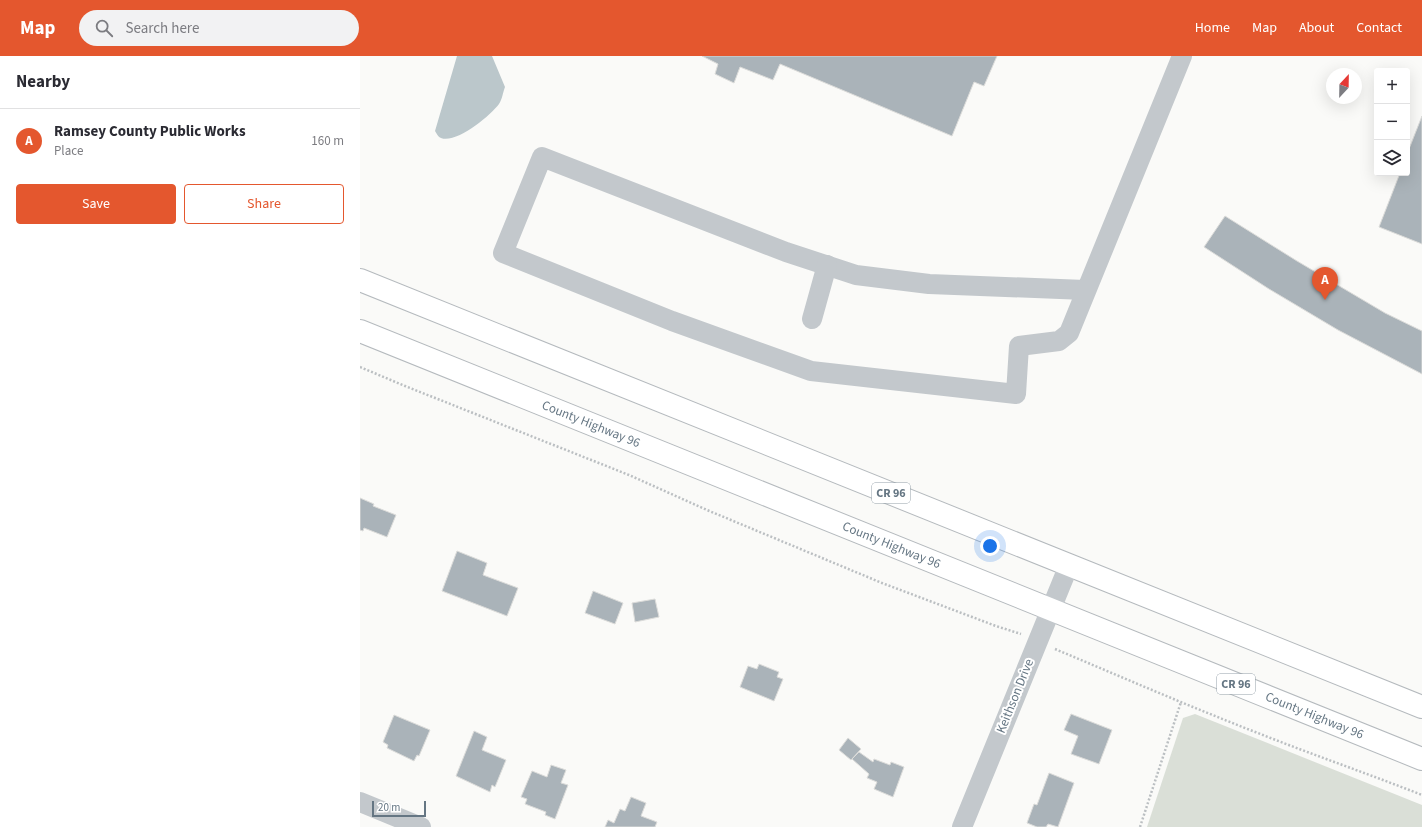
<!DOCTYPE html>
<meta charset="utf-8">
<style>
body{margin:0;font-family:"Source Sans 3",sans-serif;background:#f2f2f3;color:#2b2b33}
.controls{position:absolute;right:12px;top:12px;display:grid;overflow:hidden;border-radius:4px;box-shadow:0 4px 16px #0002}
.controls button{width:36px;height:36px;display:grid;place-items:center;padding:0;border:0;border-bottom:1px solid #e1e1e2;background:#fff;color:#2b2b33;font:20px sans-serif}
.compass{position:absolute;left:966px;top:12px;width:36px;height:36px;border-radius:50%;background:#fff;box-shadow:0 4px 16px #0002;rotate:22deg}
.scale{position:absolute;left:12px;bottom:10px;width:54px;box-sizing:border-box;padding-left:4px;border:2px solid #657683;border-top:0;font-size:11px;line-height:14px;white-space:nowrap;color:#657683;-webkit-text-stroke:3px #fff;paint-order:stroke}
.you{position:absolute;left:630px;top:490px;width:14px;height:14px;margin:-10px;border:3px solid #fff;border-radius:50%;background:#1a73e8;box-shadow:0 0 0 6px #1a73e833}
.badge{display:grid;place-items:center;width:26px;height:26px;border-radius:50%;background:#e4572e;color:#fff;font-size:13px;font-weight:700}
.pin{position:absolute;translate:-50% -33px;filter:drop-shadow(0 1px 2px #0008)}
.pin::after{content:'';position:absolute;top:21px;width:14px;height:12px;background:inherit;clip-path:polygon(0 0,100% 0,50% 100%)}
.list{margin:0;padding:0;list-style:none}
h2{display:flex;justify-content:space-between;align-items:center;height:52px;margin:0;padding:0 16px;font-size:17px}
h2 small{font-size:13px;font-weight:400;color:#7c7c81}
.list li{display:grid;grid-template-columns:26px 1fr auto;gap:12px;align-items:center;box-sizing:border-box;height:64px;padding:0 16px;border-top:1px solid #e1e1e2}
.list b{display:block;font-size:15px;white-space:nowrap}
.list p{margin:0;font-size:13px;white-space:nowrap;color:#7c7c81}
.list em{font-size:13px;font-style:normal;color:#7c7c81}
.actions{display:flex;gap:8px;padding:12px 16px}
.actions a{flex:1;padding:9px 0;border:1px solid #e4572e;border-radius:4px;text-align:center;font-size:14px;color:#e4572e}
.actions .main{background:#e4572e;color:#fff}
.icon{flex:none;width:22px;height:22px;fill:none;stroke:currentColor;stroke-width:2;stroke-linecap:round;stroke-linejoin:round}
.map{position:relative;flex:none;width:1062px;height:771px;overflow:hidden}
header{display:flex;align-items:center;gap:24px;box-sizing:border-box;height:56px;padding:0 20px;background:#e4572e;color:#fff}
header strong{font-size:19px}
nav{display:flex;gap:22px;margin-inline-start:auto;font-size:14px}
.search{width:280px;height:36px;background:#f2f2f3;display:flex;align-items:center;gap:10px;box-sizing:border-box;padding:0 14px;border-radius:22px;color:#7c7c81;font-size:15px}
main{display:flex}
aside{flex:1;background:#fff}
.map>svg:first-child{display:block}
</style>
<header>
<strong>Map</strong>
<div class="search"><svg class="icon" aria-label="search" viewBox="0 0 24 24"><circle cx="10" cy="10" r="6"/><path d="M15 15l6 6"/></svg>Search here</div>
<nav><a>Home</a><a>Map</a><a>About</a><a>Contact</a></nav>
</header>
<main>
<aside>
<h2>Nearby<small></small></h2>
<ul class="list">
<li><span class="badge">A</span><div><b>Ramsey County Public Works</b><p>Place</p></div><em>160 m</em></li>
</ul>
<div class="actions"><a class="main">Save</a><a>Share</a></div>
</aside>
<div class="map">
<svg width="1062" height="771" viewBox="0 0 1062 771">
<rect width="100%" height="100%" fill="#fafaf8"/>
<path fill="#dadfd7" d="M835 658 1062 749V771H787L823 662Z"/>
<path fill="#bbc7cb" d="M97 0H132L145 31C143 36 142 44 139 48 130 60 96 88 81 82 78 81 77 78 75 75Z"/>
<g fill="#aab3b9" stroke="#dcdcda">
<path d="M342 0H637L624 30 614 26 592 80 420 8 413 24 380 11 374 27 355 18 358 8Z"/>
<path d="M1062 60V188L1019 171 1040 117H1047V98Z"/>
<path d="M865 160 937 205 1025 257 1062 275V318L978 274 909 233 844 191Z"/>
<path d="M0 442 14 448 13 450 36 459 27 481 4 472 3 475 0 474Z"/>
<path d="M97 495 127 507 123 519 158 532 147 560 82 535Z"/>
<path d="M233 535 263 547 255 568 225 557Z"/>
<path d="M295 543 299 561 275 566 272 547Z"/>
<path d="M399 608 419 616 417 621 423 623 414 645 380 631 388 610 397 613Z"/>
<path d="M711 658 752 674 739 708 711 698 718 680 704 674Z"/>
<path d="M34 659 70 674 59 700 57 699 54 705 27 692 28 689 23 686Z"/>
<path d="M114 675 127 681 122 694 146 704 135 731 132 729 130 736 96 720Z"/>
<path d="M488 682 501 693 491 704 479 694Z"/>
<path d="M499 696 513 706 514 703 530 709 531 706 544 711 533 741 514 733 517 726 507 722 509 718 492 703Z"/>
<path d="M191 709 206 714 201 727 208 729 195 763 185 759 186 756 165 748 167 743 161 741 172 715 187 721Z"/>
<path d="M689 717 714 727 698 771 688 768 686 771H677L667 767 674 748 677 749Z"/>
<path d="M271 741 286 747 281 760 297 766 295 771H245L248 764 254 767 260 753 265 755Z"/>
</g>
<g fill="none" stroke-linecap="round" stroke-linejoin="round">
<g stroke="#b5babe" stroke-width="24">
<g id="major">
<path d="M0 224 1062 651"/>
<path id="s1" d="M0 275 1062 703"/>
</g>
</g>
<g stroke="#bbbfc2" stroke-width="2.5" stroke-dasharray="2 2" stroke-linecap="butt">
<path d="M0 311 45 330 269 419 347 454 522 527 636 570 661 578"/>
<path d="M695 593C764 622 833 652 903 679 956 700 1009 718 1062 739"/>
<path d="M780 771 821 646"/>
</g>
<g stroke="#c3c8cc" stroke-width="20">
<path d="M725 234 569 228 496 219 426 196 182 101 143 197 312 265 451 315 656 338 659 290 699 285 709 277 822 0"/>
<path d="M452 263 467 209"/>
<path d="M0 746 61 771"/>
<path d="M602 771 709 509"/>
</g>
<use href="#major" stroke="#fff" stroke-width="22"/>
</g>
<g text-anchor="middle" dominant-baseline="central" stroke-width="4" stroke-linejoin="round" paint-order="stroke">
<g fill="#fff" stroke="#939fa8" stroke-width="1">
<rect x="512" y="427" width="38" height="20" rx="3"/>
<rect x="857" y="618" width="38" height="20" rx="3"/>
</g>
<g font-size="12" font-weight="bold" fill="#657683">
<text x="531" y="437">CR 96</text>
<text x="876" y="628">CR 96</text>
</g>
<g font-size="13" fill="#657683" stroke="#fff">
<text stroke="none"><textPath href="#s1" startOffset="249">County Highway 96</textPath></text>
<text stroke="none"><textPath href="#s1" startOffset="573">County Highway 96</textPath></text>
<text transform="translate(655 640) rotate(-68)">Keithson Drive</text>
<text stroke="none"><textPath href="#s1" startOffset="1029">County Highway 96</textPath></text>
</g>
</g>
</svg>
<div class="controls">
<button>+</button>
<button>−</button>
<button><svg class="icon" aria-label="layers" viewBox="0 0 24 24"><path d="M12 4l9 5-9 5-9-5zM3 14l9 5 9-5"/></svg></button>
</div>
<svg class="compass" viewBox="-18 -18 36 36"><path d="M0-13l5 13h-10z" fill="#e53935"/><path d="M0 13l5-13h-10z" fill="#7c7c81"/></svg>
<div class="scale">20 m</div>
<div class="you"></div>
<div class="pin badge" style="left:965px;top:244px">A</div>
</div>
</main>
